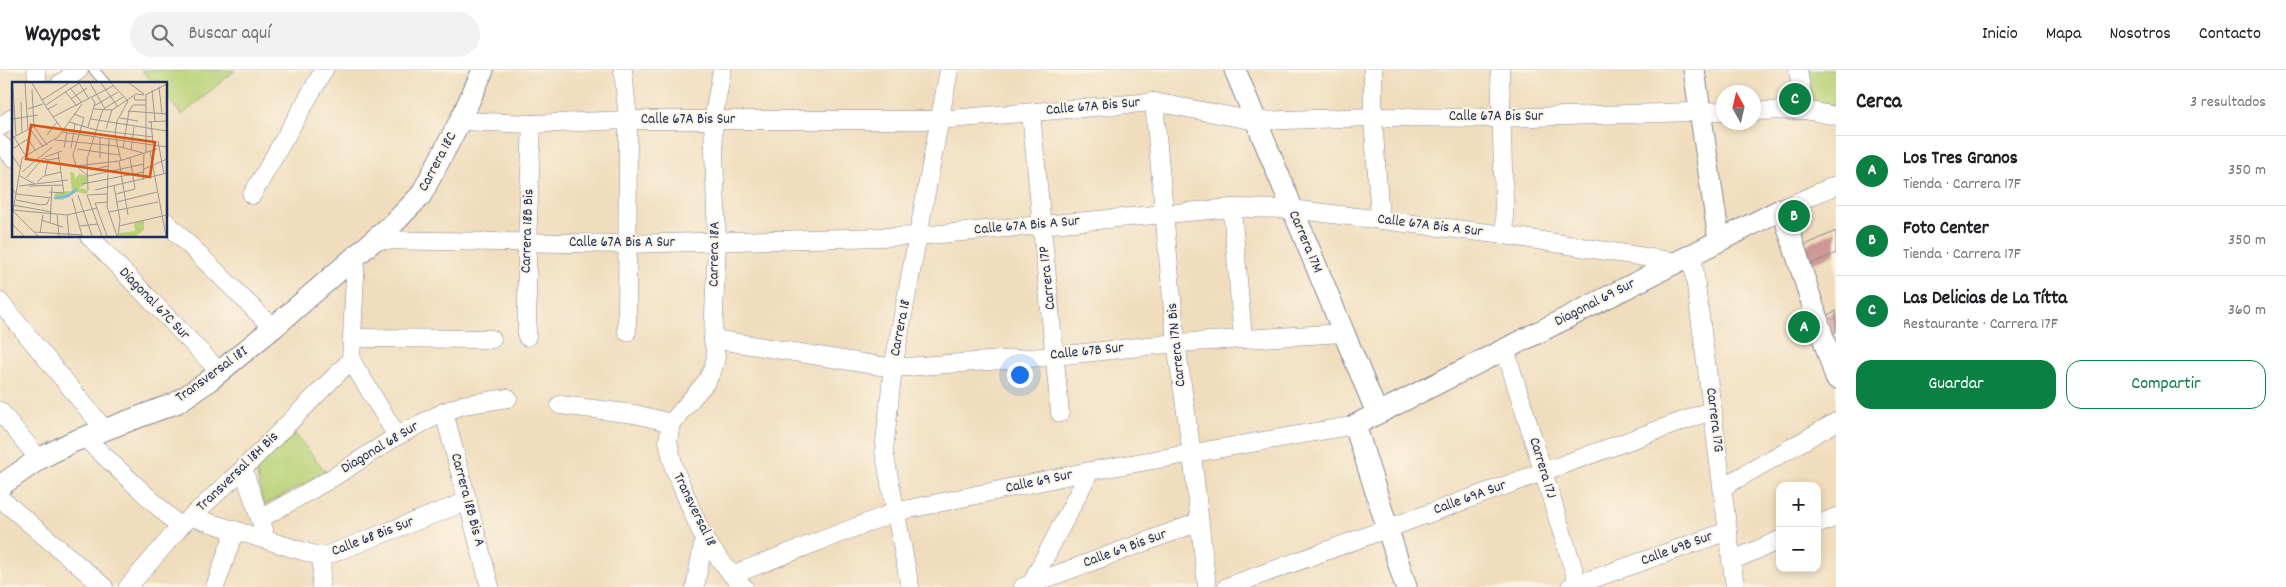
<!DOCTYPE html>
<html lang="es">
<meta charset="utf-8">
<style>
body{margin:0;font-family:Dekko,sans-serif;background:#f2f2f2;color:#202124}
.controls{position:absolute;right:15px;bottom:15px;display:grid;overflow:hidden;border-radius:10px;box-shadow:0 2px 8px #0003}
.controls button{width:45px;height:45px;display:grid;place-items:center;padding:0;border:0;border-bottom:1px solid #e0e0e0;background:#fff;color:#202124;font:25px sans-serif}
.compass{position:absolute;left:1716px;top:15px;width:45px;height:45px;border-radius:50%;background:#fff;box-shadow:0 2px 8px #0003;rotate:352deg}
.you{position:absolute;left:1019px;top:304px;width:18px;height:18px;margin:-12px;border:4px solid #fff;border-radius:50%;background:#1a73e8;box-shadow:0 0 0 8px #1a73e833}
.badge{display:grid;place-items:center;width:32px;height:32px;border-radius:50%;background:#0b8043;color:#fff;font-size:16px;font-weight:700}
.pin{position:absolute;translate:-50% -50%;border:2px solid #fff;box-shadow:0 1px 5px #0006}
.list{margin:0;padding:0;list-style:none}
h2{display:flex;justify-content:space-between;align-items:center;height:65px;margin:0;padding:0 20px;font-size:21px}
h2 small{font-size:16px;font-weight:400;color:#757577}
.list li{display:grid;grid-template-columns:32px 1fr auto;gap:15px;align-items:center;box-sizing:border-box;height:70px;padding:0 20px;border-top:1px solid #e0e0e0}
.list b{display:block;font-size:19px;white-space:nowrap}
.list p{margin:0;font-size:16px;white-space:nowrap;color:#757577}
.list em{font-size:16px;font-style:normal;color:#757577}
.actions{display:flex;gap:10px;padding:15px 20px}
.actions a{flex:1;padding:11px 0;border:1px solid #0b8043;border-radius:15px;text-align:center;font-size:18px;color:#0b8043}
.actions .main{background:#0b8043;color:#fff}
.icon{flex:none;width:28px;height:28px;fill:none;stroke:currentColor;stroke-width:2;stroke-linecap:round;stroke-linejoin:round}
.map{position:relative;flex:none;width:1836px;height:517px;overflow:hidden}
header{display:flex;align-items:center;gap:30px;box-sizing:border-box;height:70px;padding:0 25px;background:#fff;border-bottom:1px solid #e0e0e0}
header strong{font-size:24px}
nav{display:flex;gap:28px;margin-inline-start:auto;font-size:18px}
.search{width:350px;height:45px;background:#f2f2f2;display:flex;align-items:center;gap:12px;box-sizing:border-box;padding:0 18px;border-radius:28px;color:#757577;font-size:19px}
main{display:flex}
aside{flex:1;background:#fff}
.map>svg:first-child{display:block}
</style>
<header>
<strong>Waypost</strong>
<div class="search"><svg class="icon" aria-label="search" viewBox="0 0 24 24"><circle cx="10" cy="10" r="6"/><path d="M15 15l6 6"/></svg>Buscar aquí</div>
<nav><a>Inicio</a><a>Mapa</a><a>Nosotros</a><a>Contacto</a></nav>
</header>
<main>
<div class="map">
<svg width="1836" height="517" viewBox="0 0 1836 517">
<rect width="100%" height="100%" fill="#fcf5e5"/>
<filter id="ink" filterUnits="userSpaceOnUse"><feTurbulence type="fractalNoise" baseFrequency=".02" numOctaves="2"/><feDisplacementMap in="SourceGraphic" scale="10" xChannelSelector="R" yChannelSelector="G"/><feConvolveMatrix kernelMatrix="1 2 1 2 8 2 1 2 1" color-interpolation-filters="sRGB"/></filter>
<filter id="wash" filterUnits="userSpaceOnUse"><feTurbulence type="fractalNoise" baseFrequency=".0096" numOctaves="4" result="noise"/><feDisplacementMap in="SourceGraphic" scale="20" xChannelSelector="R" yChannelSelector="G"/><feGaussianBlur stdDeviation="1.12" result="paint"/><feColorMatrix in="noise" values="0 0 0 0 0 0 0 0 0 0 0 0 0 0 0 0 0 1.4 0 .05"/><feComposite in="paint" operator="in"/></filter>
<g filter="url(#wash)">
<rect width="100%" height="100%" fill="#f0ddbd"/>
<g fill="#b8d176" stroke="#6a806a">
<path d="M141 0H235L182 45 166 27V14H154Z"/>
<path d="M1808 0H1836V37L1820 32 1810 33Z"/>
<path d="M295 364 326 402 263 436 256 398Z"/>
</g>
<g id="blocks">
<g fill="#cd9694">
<path d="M1836 161V183L1809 195 1801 177Z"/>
<path d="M1836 241V262L1833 263 1825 246Z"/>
</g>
</g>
</g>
<g filter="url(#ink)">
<use href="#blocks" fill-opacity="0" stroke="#86868e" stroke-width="1"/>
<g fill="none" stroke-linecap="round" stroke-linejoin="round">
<g stroke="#86868e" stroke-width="11">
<path id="service" d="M94 0 106 14"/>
</g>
<g stroke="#86868e" stroke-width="19">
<g id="minor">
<path d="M36 0 38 14"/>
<path d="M623 0 628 50 627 262"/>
<path d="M722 0 713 50 717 172 713 269 716 287 713 299 706 312 671 353 668 371 674 398 704 469 732 505 744 517"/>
<path d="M1373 0V47L1380 150"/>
<path d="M1500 0 1505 165"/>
<path d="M1798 0 1805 40"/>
<path d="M60 14 79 0"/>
<path d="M1154 32 1176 273 1192 384 1207 517"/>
<path d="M1754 41 1805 40 1836 46"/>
<path d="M1031 43 1060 343"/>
<path d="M460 51 532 54 628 50H938L1154 32 1256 51 1373 47 1501 48 1724 41"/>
<path d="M0 57 14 47"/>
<path d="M0 74 14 88"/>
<path d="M252 125 324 0"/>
<path d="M1232 138 1243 269"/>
<path d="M1782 139 1836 115"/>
<path d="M166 152 273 258"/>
<path d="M89 166 220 302"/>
<path d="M373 170 628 174 918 166 1232 138 1291 139 1505 165 1676 192"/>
<path d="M356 184 351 290 397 366"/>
<path d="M1692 184 1735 517"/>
<path d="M0 232 105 360"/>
<path d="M527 267V173L532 54"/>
<path d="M353 268 492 269"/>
<path d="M713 269 893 298 1056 286 1176 273 1344 263"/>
<path d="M1505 279 1579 517"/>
<path d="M560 335 635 344 671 353"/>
<path d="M0 341 39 389"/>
<path d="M444 342 490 517"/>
<path d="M84 367 180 457"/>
<path d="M243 399 264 460"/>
<path d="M1723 417 1836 352"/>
<path d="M0 428 104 517"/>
<path d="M191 447 322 487 468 431"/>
<path d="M260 449 332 408 397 366 444 342 463 335 508 328"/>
<path d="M1817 455 1836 447"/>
<path d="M1731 491 1780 470"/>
<path d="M732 505 895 442 1090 401 1355 355"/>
<path d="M1031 514 1090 401"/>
<path d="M128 517 180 457 243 399 351 290"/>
<path d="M215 517 235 460"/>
<path d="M321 517 322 487"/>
<path d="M695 517 704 469"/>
<path d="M910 517 884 381 893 298 949 0"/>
<path d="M1023 517 1199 452"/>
<path d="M1227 517 1713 340"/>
<path d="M1570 517 1728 461"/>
</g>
</g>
<g stroke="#86868e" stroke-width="23">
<g id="tertiary">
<path d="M1235 0 1377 343"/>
<path d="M1694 0 1719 170"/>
<path d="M0 416 39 389 72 372 176 333 206 313 273 258 395 152 421 125 460 51 483 0"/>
<path d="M1406 517 1355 355 1782 139 1836 308"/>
</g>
</g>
<use href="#service" stroke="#fff" stroke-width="9"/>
<use href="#minor" stroke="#fff" stroke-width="18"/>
<use href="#tertiary" stroke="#fff" stroke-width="21"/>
</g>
</g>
<g text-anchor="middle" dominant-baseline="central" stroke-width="4" stroke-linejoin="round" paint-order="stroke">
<g font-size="15" fill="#1b2f5e" stroke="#fcf5e5">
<text transform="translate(1093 37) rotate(-5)">Calle 67A Bis Sur</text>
<text x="1496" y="47">Calle 67A Bis Sur</text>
<text x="688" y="50">Calle 67A Bis Sur</text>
<text transform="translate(438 92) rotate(-62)">Carrera 18C</text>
<text transform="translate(1027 156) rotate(-5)">Calle 67A Bis A Sur</text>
<text transform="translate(1430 156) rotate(7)">Calle 67A Bis A Sur</text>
<text transform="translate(528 161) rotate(-88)">Carrera 18B Bis</text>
<text transform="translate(1305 172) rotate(67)">Carrera 17M</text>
<text x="622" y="173">Calle 67A Bis A Sur</text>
<text transform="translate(715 184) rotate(-89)">Carrera 18A</text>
<text transform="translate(1048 208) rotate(-96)">Carrera 17P</text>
<text transform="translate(1595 233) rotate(-27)">Diagonal 69 Sur</text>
<text transform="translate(154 234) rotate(46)">Diagonal 67C Sur</text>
<text transform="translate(901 258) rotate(-79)">Carrera 18</text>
<text transform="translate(1177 275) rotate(-96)">Carrera 17N Bis</text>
<text transform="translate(1087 282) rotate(-6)">Calle 67B Sur</text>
<text transform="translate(212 305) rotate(-36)">Transversal 18I</text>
<text transform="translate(1714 350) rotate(83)">Carrera 17G</text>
<text transform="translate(380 378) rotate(-31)">Diagonal 68 Sur</text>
<text transform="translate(1542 398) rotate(73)">Carrera 17J</text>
<text transform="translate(238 402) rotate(-44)">Transversal 18H Bis</text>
<text transform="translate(1039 412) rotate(-12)">Calle 69 Sur</text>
<text transform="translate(1470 428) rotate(-20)">Calle 69A Sur</text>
<text transform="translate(467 430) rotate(75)">Carrera 18B Bis A</text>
<text transform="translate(694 440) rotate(64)">Transversal 18</text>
<text transform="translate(373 467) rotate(-21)">Calle 68 Bis Sur</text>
<text transform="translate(1125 479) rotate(-20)">Calle 69 Bis Sur</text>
<text transform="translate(1677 479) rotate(-20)">Calle 69B Sur</text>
</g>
</g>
<g transform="translate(12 12)">
<rect width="155" height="155" fill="#f0ddbd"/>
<path d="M58 90 62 91 63 97 67 92 76 94V101L67 106 76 108 75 112 65 110 50 118 41 117 44 110 60 109ZM132 139V148L124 154H107V151L123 149 122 141Z" fill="#b8d176"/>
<path fill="none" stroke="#78baed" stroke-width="2.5" d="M43 116 56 114 65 107"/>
<path fill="none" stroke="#9b9797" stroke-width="1" d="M13 1 16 48M20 1 36 28M67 1 77 17M78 1 93 27M89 1 106 25M99 1 116 19M117 1 132 12M147 5 150 32M1 6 4 54M58 6 70 21M20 7 22 45 35 63M140 8 143 39M53 9 65 24M133 13 155 2M122 14 123 18H134M59 17 75 6M30 18 57 1M9 20 10 51M45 22 36 27 41 35 101 4M34 23 67 1M82 24 106 10M93 26 111 15M16 27 31 22M82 27 100 28M100 28 124 12 132 13M116 29 155 32M41 35 51 48M108 36 126 39M0 37 26 33M79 37 155 49M139 39 141 62M57 40 84 48 141 55M136 40 155 39M76 45 83 21 80 16M18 47 31 65M94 47 100 28M50 50 155 65M35 53 45 40M2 55 13 73M0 56 25 43M97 56 95 125 105 154M43 58 105 64 131 71M146 59 152 92M52 66 55 51M59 66 63 42M111 66 117 29 121 23H134M0 67 16 57 23 68M65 67 107 73M119 68 122 45M138 69 154 154M46 70 52 111M134 70V12M0 73 9 87M61 73 64 84 76 94 132 82M61 73 72 36 62 32M33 75 50 69M10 76 46 55 70 22M31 76 36 78 47 76M88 76V55M107 79 116 133M109 79 103 52 105 39 116 19M64 84 107 79 145 67M132 87 155 77M79 88 96 84M10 90 40 65M33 93 36 78M8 94 23 102M14 96 31 76M131 98 132 71M25 100 32 94 49 90M70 102 132 90M7 104 56 98M17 104 51 103M102 104 108 138 106 154M0 106 4 112 40 116M76 108 75 77 91 27M83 108 155 91M37 110 52 111M104 112 123 107 118 76M66 113 80 154M60 116 70 154M4 118 29 123 35 122 37 117M105 120 145 110M1 123 40 130M0 128 55 133 85 126M1 129 26 154M97 130 146 120M45 133 47 154M55 133 57 154M0 135 10 76M29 138 51 145M38 141 40 105M0 142 12 154M68 144 86 142M107 144 155 133M22 150 70 153M28 151 31 133M90 154 75 113 95 112M95 154 83 121 96 120"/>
<path fill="#d45514" fill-opacity="0.15" stroke="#d45514" stroke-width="2.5" d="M19 43 143 60 138 95 14 77Z"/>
<rect width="155" height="155" fill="none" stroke="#1b2f5e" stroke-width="2.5"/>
</g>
</svg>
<div class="controls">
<button>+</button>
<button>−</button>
</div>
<svg class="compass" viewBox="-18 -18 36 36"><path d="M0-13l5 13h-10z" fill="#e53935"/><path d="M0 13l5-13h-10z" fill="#757577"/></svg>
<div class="you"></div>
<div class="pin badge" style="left:1804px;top:257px">A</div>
<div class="pin badge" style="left:1794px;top:146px">B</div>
<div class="pin badge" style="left:1795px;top:29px">C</div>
</div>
<aside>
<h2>Cerca<small>3 resultados</small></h2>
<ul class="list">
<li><span class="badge">A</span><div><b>Los Tres Granos</b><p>Tienda · Carrera 17F</p></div><em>350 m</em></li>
<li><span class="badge">B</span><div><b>Foto Center</b><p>Tienda · Carrera 17F</p></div><em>350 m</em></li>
<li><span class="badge">C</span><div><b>Las Delicias de La Títta</b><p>Restaurante · Carrera 17F</p></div><em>360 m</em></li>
</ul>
<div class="actions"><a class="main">Guardar</a><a>Compartir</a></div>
</aside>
</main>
